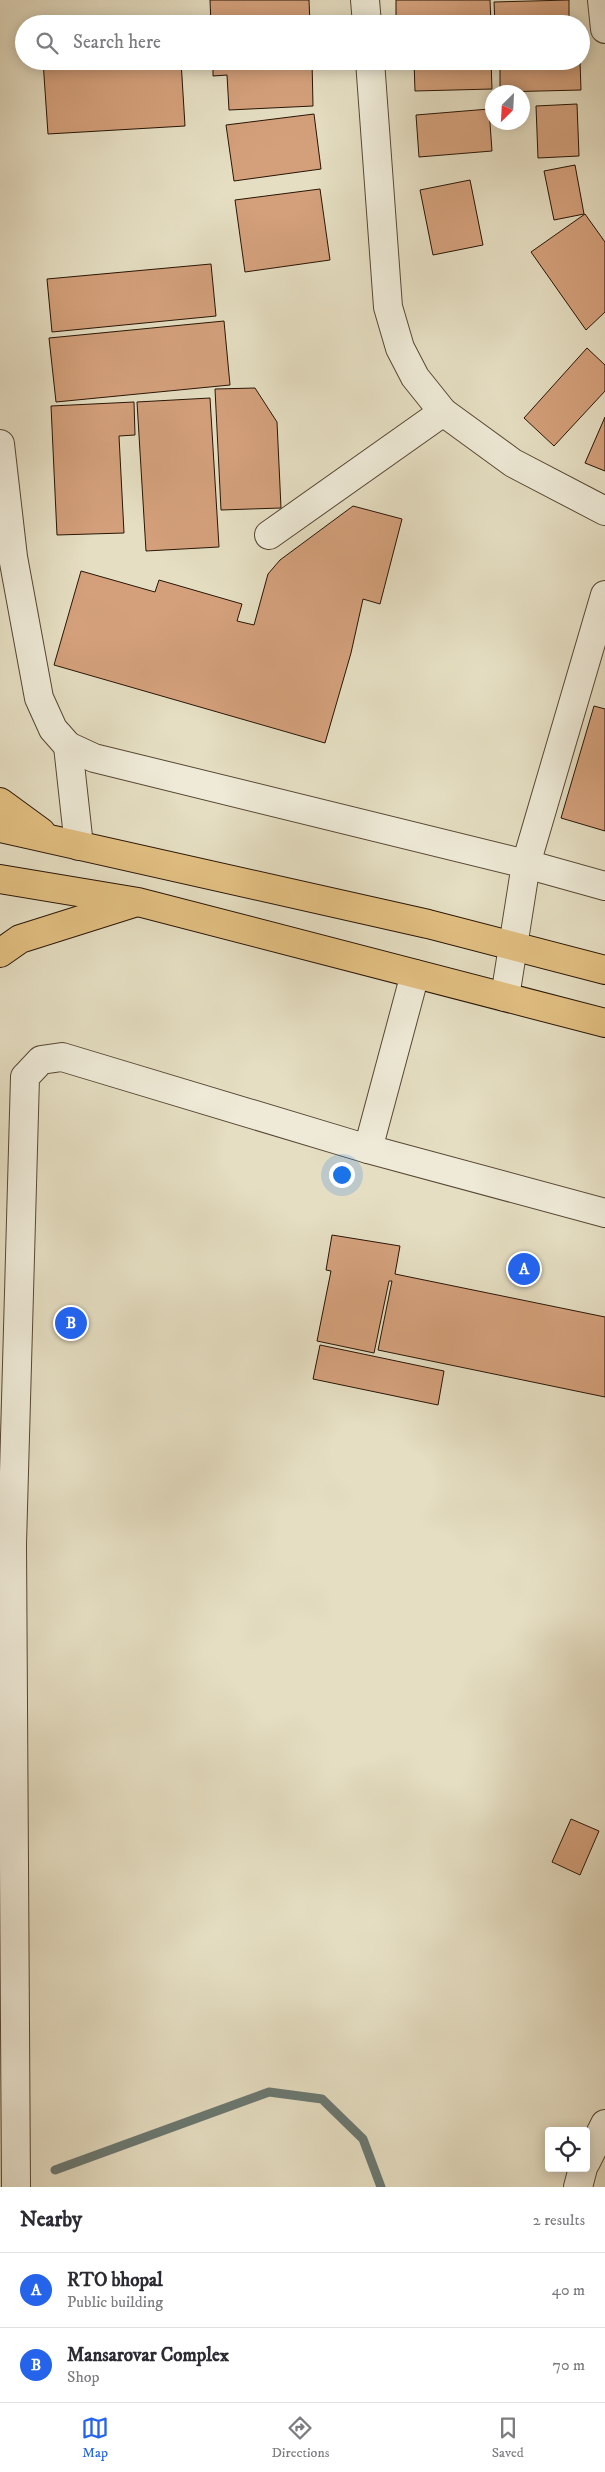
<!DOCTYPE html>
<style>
body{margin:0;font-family:"IM FELL DW Pica",serif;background:#f7f7f7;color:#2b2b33}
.controls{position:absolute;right:15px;bottom:15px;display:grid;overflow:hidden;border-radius:5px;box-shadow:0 2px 12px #0003}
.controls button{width:45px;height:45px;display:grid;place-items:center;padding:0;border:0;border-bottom:1px solid #e1e1e2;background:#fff;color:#2b2b33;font:25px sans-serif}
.compass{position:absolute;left:485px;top:85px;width:45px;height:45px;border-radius:50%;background:#fff;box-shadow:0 2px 12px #0003;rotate:204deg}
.you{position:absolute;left:341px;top:1174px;width:18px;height:18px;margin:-12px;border:4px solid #fff;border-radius:50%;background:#1a73e8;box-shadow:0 0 0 8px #1a73e833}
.badge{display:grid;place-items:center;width:32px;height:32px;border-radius:50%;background:#2563eb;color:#fff;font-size:16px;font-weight:700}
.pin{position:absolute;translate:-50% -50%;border:2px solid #fff;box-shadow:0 1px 5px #0006}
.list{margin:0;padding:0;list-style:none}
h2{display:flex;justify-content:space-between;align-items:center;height:65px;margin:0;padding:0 20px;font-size:21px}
h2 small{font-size:16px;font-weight:400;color:#7c7c81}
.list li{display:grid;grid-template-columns:32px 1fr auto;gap:15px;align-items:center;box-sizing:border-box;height:75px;padding:0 20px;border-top:1px solid #e1e1e2}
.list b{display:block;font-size:19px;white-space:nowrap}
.list p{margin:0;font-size:16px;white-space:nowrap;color:#7c7c81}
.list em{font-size:16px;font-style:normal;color:#7c7c81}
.icon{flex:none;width:28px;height:28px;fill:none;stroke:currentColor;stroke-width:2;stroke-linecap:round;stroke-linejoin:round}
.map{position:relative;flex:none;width:605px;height:2187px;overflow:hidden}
.search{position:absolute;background:#fff;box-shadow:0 2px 12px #0003;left:15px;right:15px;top:15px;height:55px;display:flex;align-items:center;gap:12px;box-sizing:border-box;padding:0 18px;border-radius:28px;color:#7c7c81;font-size:19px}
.sheet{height:215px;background:#fff}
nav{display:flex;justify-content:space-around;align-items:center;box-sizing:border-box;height:70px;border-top:1px solid #e1e1e2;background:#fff;font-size:14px;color:#7c7c81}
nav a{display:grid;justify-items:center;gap:2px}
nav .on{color:#2563eb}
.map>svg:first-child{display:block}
</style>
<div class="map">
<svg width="605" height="2187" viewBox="0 0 605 2187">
<rect width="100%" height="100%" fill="#e5dec2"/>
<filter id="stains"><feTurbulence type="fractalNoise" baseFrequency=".004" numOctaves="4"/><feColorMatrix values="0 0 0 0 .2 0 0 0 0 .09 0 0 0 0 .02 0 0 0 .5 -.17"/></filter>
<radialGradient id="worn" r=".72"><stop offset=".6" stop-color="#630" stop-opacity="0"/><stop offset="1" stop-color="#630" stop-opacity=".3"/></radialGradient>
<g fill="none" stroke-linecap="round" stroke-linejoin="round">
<path stroke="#6b7972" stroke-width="9" d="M55 2170 269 2092 322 2099 363 2139 381 2187"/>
</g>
<g fill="#d3a07b" stroke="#281505">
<path d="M210 0H309L310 24H211Z"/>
<path d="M396 0H490L491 24H396Z"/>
<path d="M569 0V24H495L494 2Z"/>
<path d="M43 61H181L185 126 48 134Z"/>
<path d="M213 61H312L313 106 229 110 227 75 213 76Z"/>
<path d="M414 61H491L492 89 415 91Z"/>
<path d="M500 61H580L581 90 500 92Z"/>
<path d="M577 104 579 156 538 158 536 106Z"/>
<path d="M489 109 492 151 419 157 416 115Z"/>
<path d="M314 114 321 169 234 181 226 125Z"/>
<path d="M575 165 584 214 554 220 544 171Z"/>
<path d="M470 180 483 245 433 255 420 190Z"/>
<path d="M320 189 330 260 245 272 235 200Z"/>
<path d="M585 214 605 242V312L586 330 531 252Z"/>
<path d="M211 264 216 316 52 332 47 279Z"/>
<path d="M224 321 230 385 56 402 49 338Z"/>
<path d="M587 348 605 365V391L554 446 524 418Z"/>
<path d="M255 388 277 422 281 508 221 510 215 389Z"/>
<path d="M210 398 219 547 146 551 137 402Z"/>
<path d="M134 402 135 435 119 436 124 533 57 535 51 406Z"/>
<path d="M605 417V471L585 463Z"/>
<path d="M353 506 402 519 380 604 363 599 351 653 325 743 54 665 81 571 155 592 159 580 242 604 237 621 254 625 268 574 280 560Z"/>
<path d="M594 706 605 709V831L561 818Z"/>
<path d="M332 1235 400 1246 395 1274 605 1317V1397L378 1350 392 1281H389L374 1353 317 1341 331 1271 326 1270Z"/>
<path d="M320 1345 444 1371 438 1405 313 1379Z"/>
<path d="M571 1819 599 1831 580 1875 552 1862Z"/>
</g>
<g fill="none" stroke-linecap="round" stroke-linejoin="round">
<g stroke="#574734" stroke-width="30">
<g id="minor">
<path d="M365 0 367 24"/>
<path d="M602 0 605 29"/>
<path d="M370 61 388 307 400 348 415 377 443 412 513 463 605 511"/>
<path d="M0 444 13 557 39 698 53 729 68 746 94 758 526 864 605 886"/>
<path d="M269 535 443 412"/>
<path d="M68 746 79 846"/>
<path d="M505 997 526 864 605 595"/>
<path d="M368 1149 415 974"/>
<path d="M586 2162 605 2124"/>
<path d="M16 2187 12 1544 25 1077 41 1060 62 1057 368 1149 605 1213"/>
<path d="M578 2187 583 2168"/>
</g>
</g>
<g stroke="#281505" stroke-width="30">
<g id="major">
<path d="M0 802 41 832"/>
<path d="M0 828 428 924 605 970"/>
<path d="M0 879 138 902 605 1023"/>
<path d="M0 953 20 939 134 903"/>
</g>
</g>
<use href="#minor" stroke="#eeead7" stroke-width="28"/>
<use href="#major" stroke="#e2bf81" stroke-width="28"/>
</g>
<rect width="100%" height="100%" filter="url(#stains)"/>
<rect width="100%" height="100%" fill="url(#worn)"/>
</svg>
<div class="controls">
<button><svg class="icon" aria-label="locate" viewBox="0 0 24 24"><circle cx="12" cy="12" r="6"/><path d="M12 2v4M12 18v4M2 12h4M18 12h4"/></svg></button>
</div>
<svg class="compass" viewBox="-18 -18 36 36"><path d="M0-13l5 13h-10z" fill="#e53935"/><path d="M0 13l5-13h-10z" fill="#7c7c81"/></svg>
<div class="you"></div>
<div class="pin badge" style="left:524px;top:1269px">A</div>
<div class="pin badge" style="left:71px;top:1323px">B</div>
<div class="search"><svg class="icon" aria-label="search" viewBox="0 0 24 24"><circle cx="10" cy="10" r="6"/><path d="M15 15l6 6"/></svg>Search here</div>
</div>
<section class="sheet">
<h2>Nearby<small>2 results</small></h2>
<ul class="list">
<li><span class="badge">A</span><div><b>RTO bhopal</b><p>Public building</p></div><em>40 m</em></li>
<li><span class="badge">B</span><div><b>Mansarovar Complex</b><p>Shop</p></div><em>70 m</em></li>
</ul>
</section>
<nav>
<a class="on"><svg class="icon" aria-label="map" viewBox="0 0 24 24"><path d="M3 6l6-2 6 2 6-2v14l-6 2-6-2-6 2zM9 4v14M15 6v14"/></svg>Map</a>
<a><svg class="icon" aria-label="directions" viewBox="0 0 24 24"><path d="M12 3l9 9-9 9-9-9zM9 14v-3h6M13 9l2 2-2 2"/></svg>Directions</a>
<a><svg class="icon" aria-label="saved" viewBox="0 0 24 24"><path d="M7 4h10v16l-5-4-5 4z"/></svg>Saved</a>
</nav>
